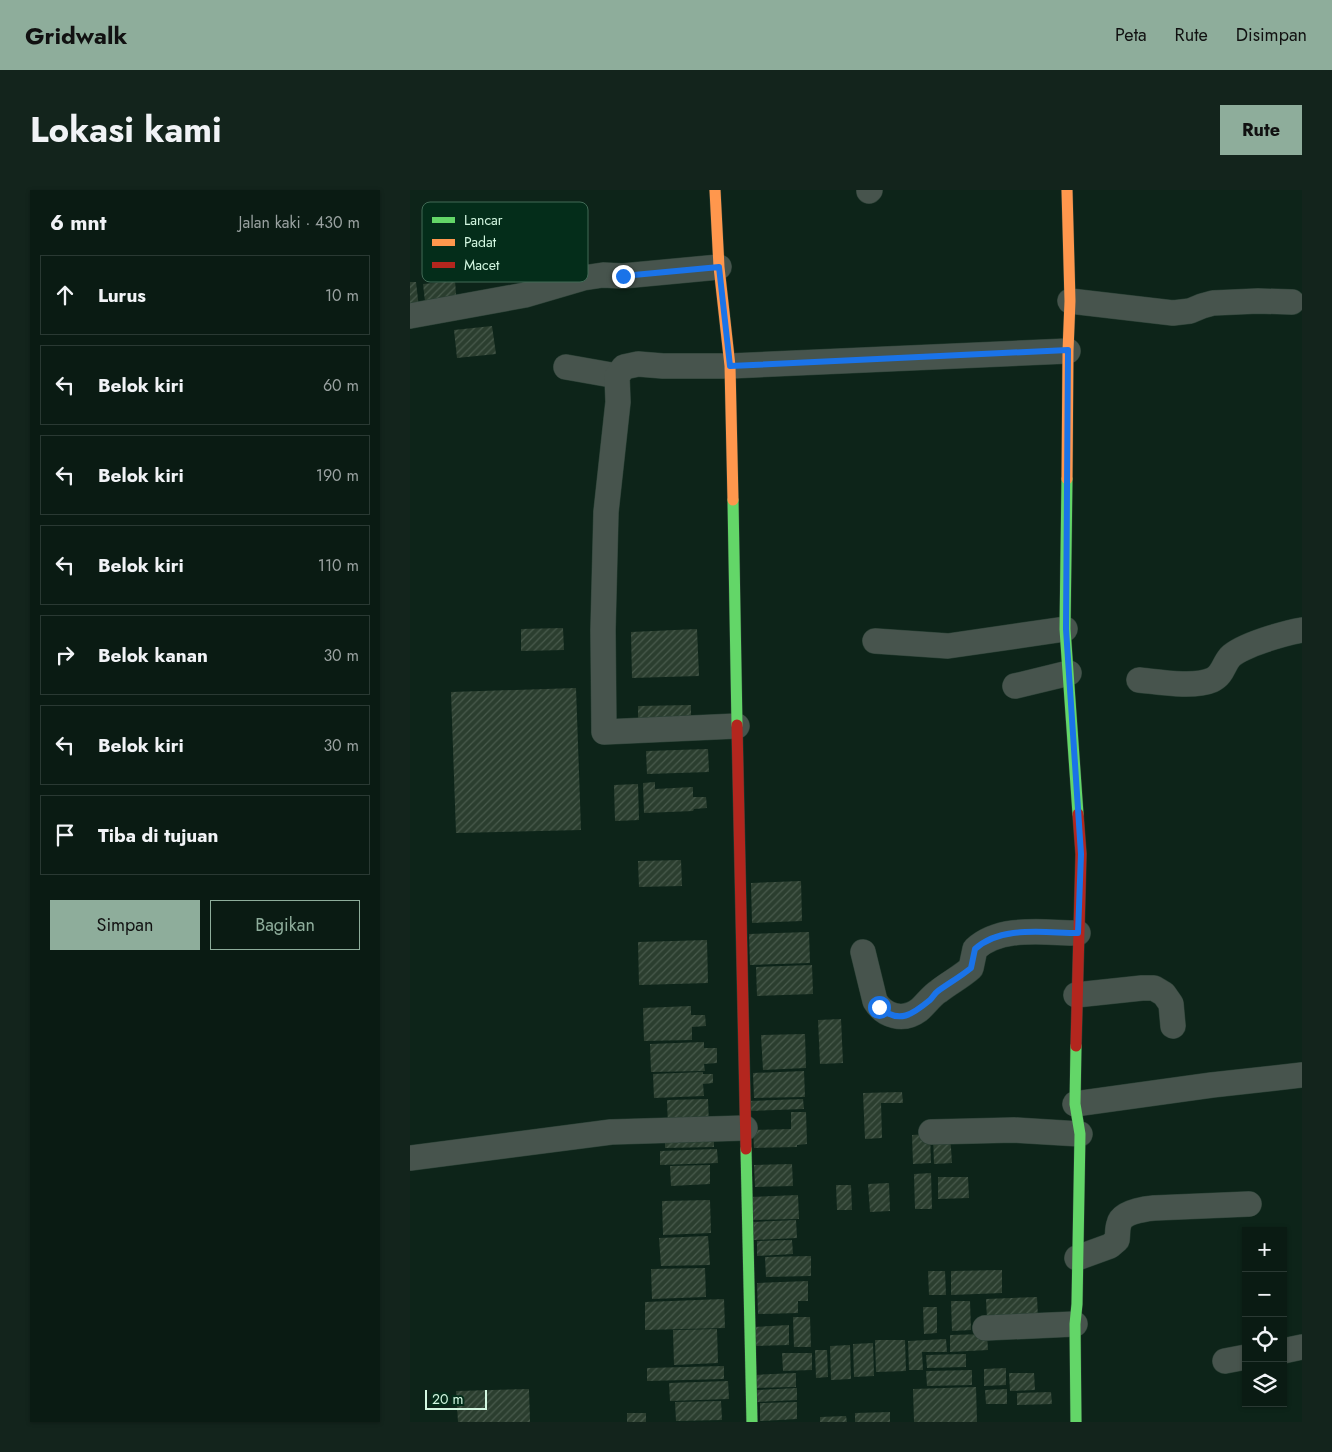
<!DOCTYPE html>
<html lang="id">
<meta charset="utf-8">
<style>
body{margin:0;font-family:Jost,sans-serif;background:#13241c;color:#f1f3f6}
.controls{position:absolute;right:15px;bottom:15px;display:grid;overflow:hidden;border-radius:0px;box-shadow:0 1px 4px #0004}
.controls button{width:45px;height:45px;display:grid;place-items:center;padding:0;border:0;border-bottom:1px solid #2a3933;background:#0a1b13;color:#f1f3f6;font:25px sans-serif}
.scale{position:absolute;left:15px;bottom:12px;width:62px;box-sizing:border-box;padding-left:5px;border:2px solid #d3f7e1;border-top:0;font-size:14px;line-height:18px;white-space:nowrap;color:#d3f7e1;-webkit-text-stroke:4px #042d1a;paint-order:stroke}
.stop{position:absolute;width:15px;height:15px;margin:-11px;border:4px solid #1a73e8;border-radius:50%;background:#fff}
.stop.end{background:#1a73e8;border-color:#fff;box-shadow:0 1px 5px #0008}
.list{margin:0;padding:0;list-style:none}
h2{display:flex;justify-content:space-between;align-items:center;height:65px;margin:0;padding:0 20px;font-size:21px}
h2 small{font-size:16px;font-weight:400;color:#99a1a0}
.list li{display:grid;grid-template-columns:32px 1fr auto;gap:15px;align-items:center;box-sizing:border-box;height:80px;margin:0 10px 10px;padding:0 10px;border:1px solid #2a3933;border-radius:0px}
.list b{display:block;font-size:19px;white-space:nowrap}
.list em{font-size:16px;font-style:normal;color:#99a1a0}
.actions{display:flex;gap:10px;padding:15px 20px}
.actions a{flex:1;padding:11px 0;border:1px solid #8ead9b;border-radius:0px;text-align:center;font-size:18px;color:#8ead9b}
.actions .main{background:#8ead9b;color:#111}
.icon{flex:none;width:28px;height:28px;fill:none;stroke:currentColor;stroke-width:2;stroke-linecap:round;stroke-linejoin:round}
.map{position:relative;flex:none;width:892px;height:1232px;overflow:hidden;border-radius:0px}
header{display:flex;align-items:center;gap:30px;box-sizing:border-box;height:70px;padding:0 25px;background:#8ead9b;color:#111}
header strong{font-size:24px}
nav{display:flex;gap:28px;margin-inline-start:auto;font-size:18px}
.intro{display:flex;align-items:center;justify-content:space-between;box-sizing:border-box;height:120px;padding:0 30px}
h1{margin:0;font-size:35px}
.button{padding:12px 22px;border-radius:0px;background:#8ead9b;color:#111;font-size:18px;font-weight:700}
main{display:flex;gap:30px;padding:0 30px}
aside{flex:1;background:#0a1b13;border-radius:0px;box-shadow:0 1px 4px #0004}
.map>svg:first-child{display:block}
</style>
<header>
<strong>Gridwalk</strong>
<nav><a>Peta</a><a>Rute</a><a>Disimpan</a></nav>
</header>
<div class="intro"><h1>Lokasi kami</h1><a class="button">Rute</a></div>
<main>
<aside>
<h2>6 mnt<small>Jalan kaki · 430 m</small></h2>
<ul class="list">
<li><svg class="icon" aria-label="ahead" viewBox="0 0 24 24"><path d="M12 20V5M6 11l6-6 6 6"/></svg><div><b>Lurus</b></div><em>10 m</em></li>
<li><svg class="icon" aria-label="left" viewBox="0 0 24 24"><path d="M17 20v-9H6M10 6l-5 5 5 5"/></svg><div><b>Belok kiri</b></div><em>60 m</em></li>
<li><svg class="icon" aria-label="left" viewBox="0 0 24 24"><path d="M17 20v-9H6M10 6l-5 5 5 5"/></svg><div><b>Belok kiri</b></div><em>190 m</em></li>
<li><svg class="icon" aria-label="left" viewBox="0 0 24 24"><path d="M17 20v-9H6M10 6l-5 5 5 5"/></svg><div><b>Belok kiri</b></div><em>110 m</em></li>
<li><svg class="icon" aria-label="right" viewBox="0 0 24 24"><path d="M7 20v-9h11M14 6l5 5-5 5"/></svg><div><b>Belok kanan</b></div><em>30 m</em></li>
<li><svg class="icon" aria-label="left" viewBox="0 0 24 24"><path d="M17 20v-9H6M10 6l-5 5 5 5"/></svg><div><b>Belok kiri</b></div><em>30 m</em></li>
<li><svg class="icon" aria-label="arrive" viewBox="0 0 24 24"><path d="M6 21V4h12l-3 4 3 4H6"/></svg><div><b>Tiba di tujuan</b></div></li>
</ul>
<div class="actions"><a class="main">Simpan</a><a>Bagikan</a></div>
</aside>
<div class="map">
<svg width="892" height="1232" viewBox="0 0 892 1232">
<defs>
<pattern id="building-hatch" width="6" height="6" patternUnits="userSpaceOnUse" patternTransform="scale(1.25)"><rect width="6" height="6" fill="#2b3e2f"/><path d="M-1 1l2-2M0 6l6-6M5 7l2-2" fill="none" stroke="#495b4d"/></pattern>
</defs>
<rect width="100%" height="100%" fill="#0d2419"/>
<g fill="url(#building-hatch)">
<path d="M45 91 47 116 16 120 13 94Z"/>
<path d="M0 92H6L9 118 0 119Z"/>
<path d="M82 136 86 164 47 168 44 140Z"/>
<path d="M153 438 154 460 111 461V439Z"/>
<path d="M287 439 289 486 222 488 221 442Z"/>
<path d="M166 498 171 640 46 643 41 502Z"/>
<path d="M281 515V537L228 538V516Z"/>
<path d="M298 559 299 582 237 584 236 561Z"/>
<path d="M245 592V599L283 597V607H296L297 618 284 619 283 621 234 623 233 593Z"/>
<path d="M228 594 229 630 205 631 204 595Z"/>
<path d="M271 670 272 696 229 697 228 671Z"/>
<path d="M391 691 392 731 342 733 341 693Z"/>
<path d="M399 742 400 773 340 775 339 744Z"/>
<path d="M297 750 298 793 229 795 228 752Z"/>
<path d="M402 775 403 804 347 806 346 777Z"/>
<path d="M281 816V825H295L296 836 282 837V850L234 851 233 818Z"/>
<path d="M431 829 433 873 410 874 408 830Z"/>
<path d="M395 844 396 878 353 880 351 845Z"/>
<path d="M294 852V858H307V873L294 874 295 881 241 882 240 854Z"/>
<path d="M394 881 395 907 344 908 343 883Z"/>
<path d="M293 882V884H303V893L293 894 294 906 244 908 243 884Z"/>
<path d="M492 902 493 913H471L472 948 455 949 453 903Z"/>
<path d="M298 909 299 936 258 937 257 910Z"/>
<path d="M393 909 394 919 338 921 337 911Z"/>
<path d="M381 922H396L397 954 387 955V957L344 958 343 940 381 939Z"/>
<path d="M304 940V957L255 958V941Z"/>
<path d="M520 944 521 973 503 974 502 945Z"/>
<path d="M540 944 542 973 524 974 523 945Z"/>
<path d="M307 959 308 973 250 975V961Z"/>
<path d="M382 974 383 996 345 997 344 975Z"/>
<path d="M300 975V994L261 996 260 976Z"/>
<path d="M521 983 522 1019H505L504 984Z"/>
<path d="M528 987H558L559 1008 528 1009Z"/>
<path d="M479 993 480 1021 460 1022 458 994Z"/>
<path d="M426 995H441L442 1020H427Z"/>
<path d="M388 1005 389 1029 340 1030V1007Z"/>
<path d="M300 1010 301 1043 253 1045 252 1011Z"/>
<path d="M386 1030 387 1048 344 1050 343 1032Z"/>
<path d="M298 1046 300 1075 251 1076 249 1048Z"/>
<path d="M382 1050 383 1064 347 1066V1051Z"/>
<path d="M401 1066V1086L356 1087 355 1067Z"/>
<path d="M295 1078 296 1107 242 1109 241 1079Z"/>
<path d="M592 1080V1103L541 1105V1081Z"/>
<path d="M518 1081H535L536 1105H519Z"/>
<path d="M398 1091V1111H388V1123L348 1124 347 1093Z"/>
<path d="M627 1107 628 1128 577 1130 576 1109Z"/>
<path d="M314 1109 315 1138 235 1140V1112Z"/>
<path d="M541 1111H560L561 1140 542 1141Z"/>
<path d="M513 1117H527V1143L514 1144Z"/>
<path d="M383 1127H400L401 1157H384Z"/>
<path d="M379 1135V1155L344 1156 343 1137Z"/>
<path d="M307 1139 308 1173 264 1175 263 1140Z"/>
<path d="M577 1144 578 1160 540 1162V1145Z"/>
<path d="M536 1149 537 1162H512L513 1180H499L498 1151Z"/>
<path d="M465 1150H495L496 1181 466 1182Z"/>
<path d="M463 1153 464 1186 444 1187 443 1154Z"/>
<path d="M440 1155 441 1189 421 1190 420 1156Z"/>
<path d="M405 1160H417L418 1187 406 1188Z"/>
<path d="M372 1163H402V1180L373 1181Z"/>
<path d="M556 1164V1177L517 1178 516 1165Z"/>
<path d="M314 1176V1189L237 1191V1178Z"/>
<path d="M596 1178V1195L574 1196V1179Z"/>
<path d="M562 1180V1195L517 1196 516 1181Z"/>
<path d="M386 1183V1197L344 1198V1185Z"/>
<path d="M599 1183H624L625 1200 600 1201Z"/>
<path d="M318 1191 319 1209 260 1211 259 1193Z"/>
<path d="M566 1197 567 1232H504L503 1199Z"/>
<path d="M387 1198V1210L347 1212V1200Z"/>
<path d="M119 1199 120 1232H48L46 1201Z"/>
<path d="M597 1199V1214H576L575 1200Z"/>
<path d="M641 1202 642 1214 607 1215V1203Z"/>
<path d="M311 1211 312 1230 266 1231 265 1212Z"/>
<path d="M387 1212V1229L350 1231V1213Z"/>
<path d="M480 1222V1232H445V1223Z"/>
<rect x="217" y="1223" width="19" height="9"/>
<path d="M436 1226 437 1232H410V1227Z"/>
</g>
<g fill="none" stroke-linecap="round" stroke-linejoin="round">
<g stroke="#2a4035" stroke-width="26">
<g id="street">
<path d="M459 1 460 0"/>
<path d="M660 111 763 123 780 121 792 116 803 113 848 111 882 112"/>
<path d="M0 126 115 105 173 88 193 85 213 86 309 77"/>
<path d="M156 177 207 186"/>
<path d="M465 451 538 456 655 439"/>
<path d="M729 490C749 492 784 498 802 490 813 485 813 475 820 467 832 455 875 443 892 440"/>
<path d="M605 496 659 483"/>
<path d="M327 536 194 542 193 440 196 322 208 212 207 186 214 177 228 174 253 176H320L658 161"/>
<path d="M453 762 465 811C474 826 493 832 509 820 516 814 521 806 529 801 539 793 551 787 561 778L565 759C591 735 635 743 668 743"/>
<path d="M666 805 732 798H744L754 804 761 814 763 836"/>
<path d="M665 914 802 895 892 885"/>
<path d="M521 942 604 940 670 944"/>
<path d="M0 968 201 942 335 938"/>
<path d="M667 1068 700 1056 707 1050C708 1045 707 1039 709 1034 711 1022 734 1019 744 1018L839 1014"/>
<path d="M575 1138 665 1134"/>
<path d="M873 1161 892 1157"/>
<path d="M815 1171 836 1167"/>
</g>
</g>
<g stroke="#2a4035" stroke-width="12">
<g id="fast">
<path d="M657 289 655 439 668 624"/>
<path d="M323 310 327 535"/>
<path d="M666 856 665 914 670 944 667 1114 665 1134 666 1232"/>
<path d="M336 959 342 1232"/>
</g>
</g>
<g stroke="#2a4035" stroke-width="12">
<g id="slow">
<path d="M305 0 309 77 320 176 323 310"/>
<path d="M657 289 658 161 660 111 657 0"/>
</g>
</g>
<g stroke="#2a4035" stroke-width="12">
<g id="jam">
<path d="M327 535 336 959"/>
<path d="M666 856 671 664 668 624"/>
</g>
</g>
<use href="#street" stroke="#47544d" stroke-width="25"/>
<use href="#fast" stroke="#63d668" stroke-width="11"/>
<use href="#slow" stroke="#ff974d" stroke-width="11"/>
<use href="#jam" stroke="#b3261e" stroke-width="11"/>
</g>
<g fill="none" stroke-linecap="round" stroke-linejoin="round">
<path stroke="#1a73e8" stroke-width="6" d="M213 86 309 77 320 176 658 160 656 439 671 664 668 743C635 743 591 735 565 759L561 778C550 787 539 793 528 801 525 803 523 807 520 810 503 824 489 835 469 817"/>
</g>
<rect x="12" y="12" width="166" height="80" rx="8" fill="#042d1a" stroke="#426a56" stroke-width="1"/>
<rect x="22" y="27" width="23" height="6" fill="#63d668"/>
<rect x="22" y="49" width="23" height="7" fill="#ff974d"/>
<rect x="22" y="72" width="23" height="6" fill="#b3261e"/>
<g font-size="14" fill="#d3f7e1">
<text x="54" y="35">Lancar</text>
<text x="54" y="57">Padat</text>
<text x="54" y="80">Macet</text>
</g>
</svg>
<div class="controls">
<button>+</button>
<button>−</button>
<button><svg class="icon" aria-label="locate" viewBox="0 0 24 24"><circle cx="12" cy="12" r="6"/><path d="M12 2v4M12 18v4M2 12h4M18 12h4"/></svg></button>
<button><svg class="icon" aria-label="layers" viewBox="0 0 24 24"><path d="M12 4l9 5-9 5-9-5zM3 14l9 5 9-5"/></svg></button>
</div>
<div class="scale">20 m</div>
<div class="stop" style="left:469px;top:817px"></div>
<div class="stop end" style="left:213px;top:86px"></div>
</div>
</main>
